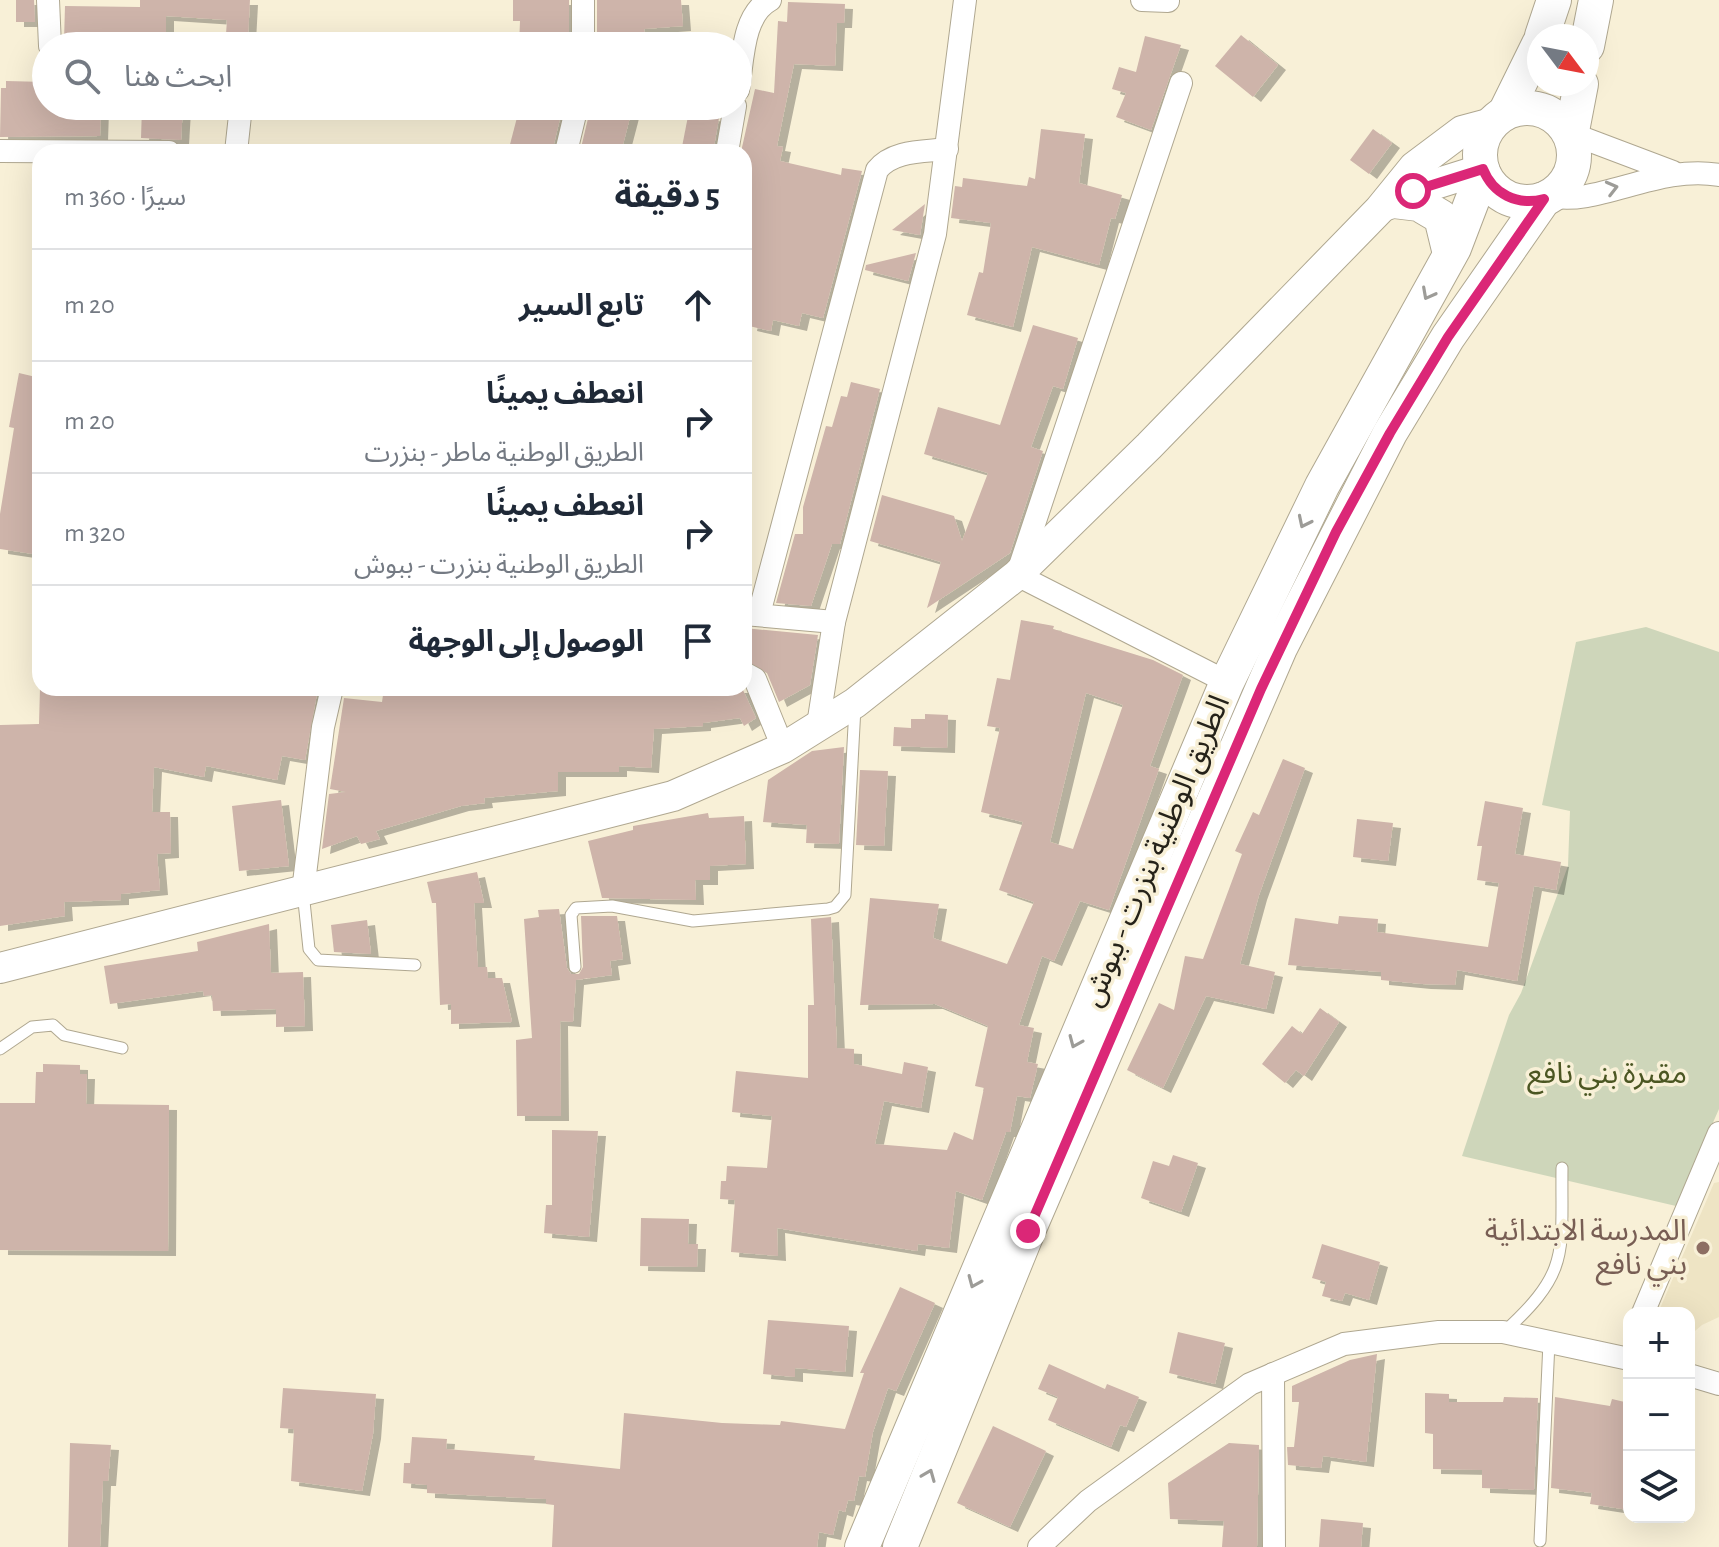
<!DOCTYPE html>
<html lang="ar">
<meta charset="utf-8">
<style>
body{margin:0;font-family:"Alegreya Sans","Noto Sans Arabic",sans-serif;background:#f6f6f7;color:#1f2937;direction:rtl}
.controls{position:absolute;right:24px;bottom:24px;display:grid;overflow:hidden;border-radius:16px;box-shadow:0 8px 32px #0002}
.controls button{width:72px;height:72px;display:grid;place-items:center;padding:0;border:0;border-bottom:2px solid #e0e1e3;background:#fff;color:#1f2937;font:40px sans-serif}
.compass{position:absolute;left:1527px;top:24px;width:72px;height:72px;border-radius:50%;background:#fff;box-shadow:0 8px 32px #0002;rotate:122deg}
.stop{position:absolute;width:24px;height:24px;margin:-18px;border:6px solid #db2777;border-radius:50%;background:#fff}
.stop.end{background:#db2777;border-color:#fff;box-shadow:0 2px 8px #0008}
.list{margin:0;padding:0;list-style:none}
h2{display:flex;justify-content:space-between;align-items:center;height:104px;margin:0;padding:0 32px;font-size:34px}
h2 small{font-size:26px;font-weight:400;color:#747a83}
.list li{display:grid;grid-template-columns:52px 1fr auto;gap:24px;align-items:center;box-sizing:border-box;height:112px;padding:0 32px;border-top:2px solid #e0e1e3}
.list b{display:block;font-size:30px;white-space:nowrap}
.list p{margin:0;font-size:26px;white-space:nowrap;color:#747a83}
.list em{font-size:26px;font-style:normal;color:#747a83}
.icon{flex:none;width:44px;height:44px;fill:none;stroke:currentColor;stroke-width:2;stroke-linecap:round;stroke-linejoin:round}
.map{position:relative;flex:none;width:1719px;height:1547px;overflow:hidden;direction:ltr}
.search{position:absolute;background:#fff;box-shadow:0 8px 32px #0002;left:32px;top:32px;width:720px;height:88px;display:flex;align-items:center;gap:20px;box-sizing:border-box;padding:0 28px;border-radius:44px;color:#747a83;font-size:30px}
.panel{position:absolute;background:#fff;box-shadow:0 8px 32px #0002;left:32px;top:144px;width:720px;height:552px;border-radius:24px;direction:rtl}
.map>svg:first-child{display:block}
</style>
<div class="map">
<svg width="1719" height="1547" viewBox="0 0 1719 1547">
<defs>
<filter id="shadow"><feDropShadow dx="8" dy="5" stdDeviation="0" flood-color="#0004"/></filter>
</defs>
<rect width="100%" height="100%" fill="#f8f0d7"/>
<path fill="#eee4c4" d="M1719 1182V1317L1702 1325 1689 1336V1313H1658L1714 1183Z"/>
<path fill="#ced6ba" d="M1646 627 1719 652V1109L1676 1206 1462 1156 1509 1015 1521 993 1568 866 1570 811 1542 805 1576 642Z"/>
<g fill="#ceb4aa" fill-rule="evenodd" filter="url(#shadow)">
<path d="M16 0H34L35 22H16Z"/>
<path d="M140 0H250L248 36 226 34 227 20 166 16V46L64 41 65 6 140 7Z"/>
<path d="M513 0H569V46H519L520 21H513Z"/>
<path d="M597 0H681L683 26 644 29 645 34 597 37Z"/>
<path d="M788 2 845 4 844 23H837L835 66 794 64 777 146 783 147 780 161 841 175 842 168 862 171 823 318 802 313 799 326 773 320 771 331 749 326 752 310 744 308 741 152 755 89 774 93 778 21 787 22Z"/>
<path d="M1241 35 1278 65 1253 97 1215 66Z"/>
<path d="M1145 36 1181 45 1151 130 1116 117 1126 93 1112 89 1119 67 1136 72Z"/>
<path d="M6 81 46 82V106H101L100 136 0 137 1 88H6Z"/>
<path d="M142 106H183L181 140 141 138Z"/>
<path d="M520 106H563L552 152H508Z"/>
<path d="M591 106H633L621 152H580Z"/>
<path d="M689 111 719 118 713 152H681Z"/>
<path d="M1041 129 1085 134 1079 183 1122 195 1115 219 1111 218 1099 265 1032 247 1013 327 967 315 979 272 983 273 991 223 951 218 955 186 962 187 963 178 1027 186 1029 177 1035 179Z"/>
<path d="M1373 129 1392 143 1369 174 1350 160Z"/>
<path d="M925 204 920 235 892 230Z"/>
<path d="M916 253 908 281 865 270 866 265Z"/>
<path d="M1033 325 1078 338 1063 389 1053 386 1031 447 1043 451 1010 553 927 608 941 562 870 541 882 495 954 516 962 541 988 473 924 454 938 407 1000 425Z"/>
<path d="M19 373 40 378V555L0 549V514L14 428 9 427Z"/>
<path d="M851 382 880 389 840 544H832L811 606 776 603 795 534H803V507L826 426 832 427 841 396 847 397Z"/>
<path d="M1021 620 1054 626 1053 629 1153 660 1183 675 1150 766 1159 769 1109 910 1080 901 1054 961 1042 956 1019 1025 1034 1028 1027 1062 1038 1064 1030 1098 1017 1096 1010 1132H1006L982 1200 956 1191 949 1248 918 1244 917 1251 777 1228 778 1256 731 1252 735 1200 720 1199 721 1181H726L727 1166 767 1168 772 1116 732 1112 736 1071 808 1078V1005H814L811 919 831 917 837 1048 854 1049V1064L902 1074 904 1062 928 1067 921 1108 884 1101 875 1144 947 1150 954 1132 973 1140 984 1088 975 1086 988 1026 935 1004 860 1005 870 898 939 904 933 938 1007 964 1034 902 999 890 1023 822 981 812 1000 728 987 726 997 678 1010 680ZM1086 693 1123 705 1073 849 1050 842Z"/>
<path d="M744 628 818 635 810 685 779 702 767 673 744 659Z"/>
<path d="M40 688H318L305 760 282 756 277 780 206 766 204 777 154 767 152 812H170L171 853 157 854 160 890 121 894V900L64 902 65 916 0 926V725L39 724Z"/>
<path d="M384 688 457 695V689L486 691V688L579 692V688H742L756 718 744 726 740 718 703 723V726L654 729 651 768 619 766V772H558V791L484 798 485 803 461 806 376 831 380 839 361 844 357 836 322 849 329 794 346 792 330 789 344 698 382 702Z"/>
<path d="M925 714 948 715 947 748 893 746 894 727 911 728V719H925Z"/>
<path d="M844 747 839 844 806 843 807 825 763 822 768 780 812 751Z"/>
<path d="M1283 759 1305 768 1259 895 1240 964 1275 972 1266 1009 1206 996 1163 1088 1127 1070 1159 1003 1174 1010 1185 956 1203 959 1242 854 1235 851 1253 812 1259 815Z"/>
<path d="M860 770 888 771 884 846 856 845Z"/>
<path d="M281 800 289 866 239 871 232 806Z"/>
<path d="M1485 801 1523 808 1515 854 1561 862 1556 890 1534 886 1517 981 1457 970 1455 985 1423 984 1381 980V972L1288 965 1295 918 1338 924 1339 916 1378 919 1377 932 1488 947 1499 883 1477 880 1482 846H1477Z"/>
<path d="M708 813 709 818 744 816 746 864 710 866V880H695L696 900 602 898 588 841 633 830V826Z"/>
<path d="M1357 819 1393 823 1388 861 1353 857Z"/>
<path d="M477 872 484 903H474L478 967H487L488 978H502L512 1022 451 1024V1004L440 1005 436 903H432L427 882Z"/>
<path d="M559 909 567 968 571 974H579L583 967 581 916H617L623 959 610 961 612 975 576 980 573 1022 560 1021 561 1116H517L516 1040 532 1038 524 919 539 917 538 910Z"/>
<path d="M367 920 371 954 334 952 331 925Z"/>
<path d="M269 924 271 973 303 972 305 1026 276 1027V1009L213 1011 212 995 204 996 203 991 110 1004 104 966 198 951 197 942Z"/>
<path d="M1320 1008 1339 1022 1304 1076 1296 1070 1285 1083 1262 1064 1292 1026 1302 1034Z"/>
<path d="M43 1064 80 1065V1074H87L86 1104 169 1105 168 1251 0 1250V1103H35L36 1072H43Z"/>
<path d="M552 1130 598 1131 589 1237 544 1233 546 1205H552Z"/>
<path d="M1173 1155 1198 1163 1181 1212 1141 1198 1153 1161 1169 1166Z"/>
<path d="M641 1218 689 1219 688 1244H698L697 1267 640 1266Z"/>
<path d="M1322 1244 1380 1262 1369 1300 1345 1293 1342 1301 1322 1296 1326 1282 1312 1278Z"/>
<path d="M900 1287 935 1303 896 1391 888 1388 873 1432 865 1477 859 1476 854 1501 848 1500 845 1512 839 1510 833 1535 819 1532 817 1547H552L554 1505 546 1504V1499L427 1493V1485L403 1483 404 1463H410L412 1437 447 1439 446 1449 535 1456 534 1460 620 1469 624 1413 722 1423 780 1425 781 1421 845 1429 864 1373H860Z"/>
<path d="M768 1320 849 1326 845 1372 795 1368V1377L763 1374Z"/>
<path d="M1178 1332 1225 1343 1215 1384 1169 1373Z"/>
<path d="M1377 1354 1366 1462 1323 1456 1321 1468 1288 1465 1287 1447H1294L1299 1402H1292V1386L1350 1360Z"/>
<path d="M1049 1364 1105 1389 1107 1384 1139 1397 1126 1427 1120 1425 1111 1447 1048 1420 1058 1397 1038 1389Z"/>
<path d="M283 1388 376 1394 373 1434 362 1491 291 1481 294 1429 280 1428Z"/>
<path d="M1425 1393 1449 1394V1402H1503L1504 1397 1538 1398 1534 1490 1482 1488V1470L1433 1469V1434L1425 1433Z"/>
<path d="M1555 1397 1610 1406 1612 1399 1629 1403V1510L1590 1504 1592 1493 1551 1488Z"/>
<path d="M993 1426 1046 1451 1010 1527 957 1503Z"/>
<path d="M70 1443 111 1445 108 1481H103L100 1547H68Z"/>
<path d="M1229 1443 1259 1445 1257 1547H1222L1224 1521 1170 1519 1168 1483Z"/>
<path d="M1321 1519 1363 1523 1361 1547H1319Z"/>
</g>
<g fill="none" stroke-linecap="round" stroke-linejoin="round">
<g stroke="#afa790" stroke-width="13">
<g id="lane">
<path d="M303 892 309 949 318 960 415 965"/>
<path d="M575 967 571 915 576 908 612 906 693 921 828 909 835 907 845 895 855 707"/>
<path d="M0 1049 32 1027 53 1025 64 1035 122 1048"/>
<path d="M1504 1332C1571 1271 1561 1253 1562 1168"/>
<path d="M1540 1541 1549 1342"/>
</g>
</g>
<g stroke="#afa790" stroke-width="24">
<g id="street">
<path d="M48 0 50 46"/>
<path d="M1142 0 1168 1"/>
<path d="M583 46V0"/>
<path d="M1181 83 1017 575 1227 682"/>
<path d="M738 90C743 61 742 15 770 0"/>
<path d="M1571 137 1583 138 1673 172"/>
<path d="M0 151 169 152"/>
<path d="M236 152 241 106"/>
<path d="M566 152 577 106"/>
<path d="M727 152 735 106"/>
<path d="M1550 196C1597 207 1658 164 1719 175"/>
<path d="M744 614 834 622"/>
<path d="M759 614 877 170C893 150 923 152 947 149"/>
<path d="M744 673 755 679 783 748"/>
<path d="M818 725 834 622 935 234 965 0"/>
<path d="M303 891 323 727 332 688"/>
<path d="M1643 1313 1719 1133"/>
<path d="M1273 1374 1274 1547"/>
<path d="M1689 1375 1719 1384"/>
<path d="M1039 1547 1088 1501 1250 1384 1344 1344 1439 1332H1503L1629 1359"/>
</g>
</g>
<g stroke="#afa790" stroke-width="32">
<g id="secondary">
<path d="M1387 205 1413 191 1483 169"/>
<path d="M0 968 673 796 783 748 855 703 1017 575 1149 446 1379 210 1414 167 1462 131 1492 123"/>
</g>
</g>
<g stroke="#afa790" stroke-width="36">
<g id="primary">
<path d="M1542 36 1554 0"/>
<path d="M1587 46 1596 0"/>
<circle cx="1527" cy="155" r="47"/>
<path d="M1505 113 1539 44"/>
<path d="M1571 136 1581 84"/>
<path d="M1394 201 1419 204 1441 217 1450 254"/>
<path d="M862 1547 1227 682 1322 486 1454 248 1483 172"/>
<path d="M900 1547 1028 1231 1280 648 1390 433 1448 337 1544 199"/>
</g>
</g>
<use href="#lane" stroke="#fff" stroke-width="11"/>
<use href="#street" stroke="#fff" stroke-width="22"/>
<use href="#secondary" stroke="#fff" stroke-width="30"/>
<use href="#primary" stroke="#fff" stroke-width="34"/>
</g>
<defs><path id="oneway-chevron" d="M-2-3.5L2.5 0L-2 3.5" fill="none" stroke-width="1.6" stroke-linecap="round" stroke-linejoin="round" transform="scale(2)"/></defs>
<g stroke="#9d9c98">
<use href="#oneway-chevron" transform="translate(1612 188) rotate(-14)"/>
<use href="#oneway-chevron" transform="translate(1428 294) rotate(118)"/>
<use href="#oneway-chevron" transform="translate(1304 522) rotate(116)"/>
<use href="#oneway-chevron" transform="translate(1075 1042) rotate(113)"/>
<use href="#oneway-chevron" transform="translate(974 1282) rotate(113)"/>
<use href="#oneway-chevron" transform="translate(929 1475) rotate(-68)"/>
</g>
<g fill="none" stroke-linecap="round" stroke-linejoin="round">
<path stroke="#db2777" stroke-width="10" d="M1028 1231 1261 689 1336 532 1390 433 1448 337 1544 199C1517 206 1493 194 1483 169L1413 191"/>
</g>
<circle fill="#8d6e63" stroke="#f8f0d7" stroke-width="3" cx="1703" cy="1248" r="8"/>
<g text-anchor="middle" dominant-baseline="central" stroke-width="7" stroke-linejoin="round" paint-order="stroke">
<g font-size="30" fill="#252219" stroke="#f8f0d7">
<text transform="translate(1156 851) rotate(-67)">الطريق الوطنية بنزرت - ببوش</text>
</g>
<g font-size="30" fill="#4b5622" stroke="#f8f0d7">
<text x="1607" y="1074">مقبرة بني نافع</text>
</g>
<g font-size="30" fill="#785e54" stroke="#f8f0d7" text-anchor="end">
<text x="1687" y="1231">المدرسة الابتدائية<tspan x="1687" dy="34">بني نافع</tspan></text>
</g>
</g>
</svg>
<div class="controls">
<button>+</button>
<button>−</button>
<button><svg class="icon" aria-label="layers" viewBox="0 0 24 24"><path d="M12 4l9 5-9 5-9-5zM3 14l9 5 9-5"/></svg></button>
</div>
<svg class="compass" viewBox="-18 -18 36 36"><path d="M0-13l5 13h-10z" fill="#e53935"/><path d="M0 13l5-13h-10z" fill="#747a83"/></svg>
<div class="stop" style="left:1413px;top:191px"></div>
<div class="stop end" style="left:1028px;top:1231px"></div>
<div class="search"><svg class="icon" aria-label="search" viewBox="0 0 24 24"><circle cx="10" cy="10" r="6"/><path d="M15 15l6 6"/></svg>ابحث هنا</div>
<section class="panel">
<h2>5 دقيقة<small>سيرًا · 360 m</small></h2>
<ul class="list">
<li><svg class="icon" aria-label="ahead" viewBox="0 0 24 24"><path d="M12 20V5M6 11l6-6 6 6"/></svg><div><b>تابع السير</b></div><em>20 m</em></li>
<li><svg class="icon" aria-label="right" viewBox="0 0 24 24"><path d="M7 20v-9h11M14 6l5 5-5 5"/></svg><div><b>انعطف يمينًا</b><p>الطريق الوطنية ماطر - بنزرت</p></div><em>20 m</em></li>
<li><svg class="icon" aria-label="right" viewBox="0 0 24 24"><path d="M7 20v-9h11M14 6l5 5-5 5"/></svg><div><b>انعطف يمينًا</b><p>الطريق الوطنية بنزرت - ببوش</p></div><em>320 m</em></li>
<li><svg class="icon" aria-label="arrive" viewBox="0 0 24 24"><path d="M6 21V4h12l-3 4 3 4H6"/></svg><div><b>الوصول إلى الوجهة</b></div></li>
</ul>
</section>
</div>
